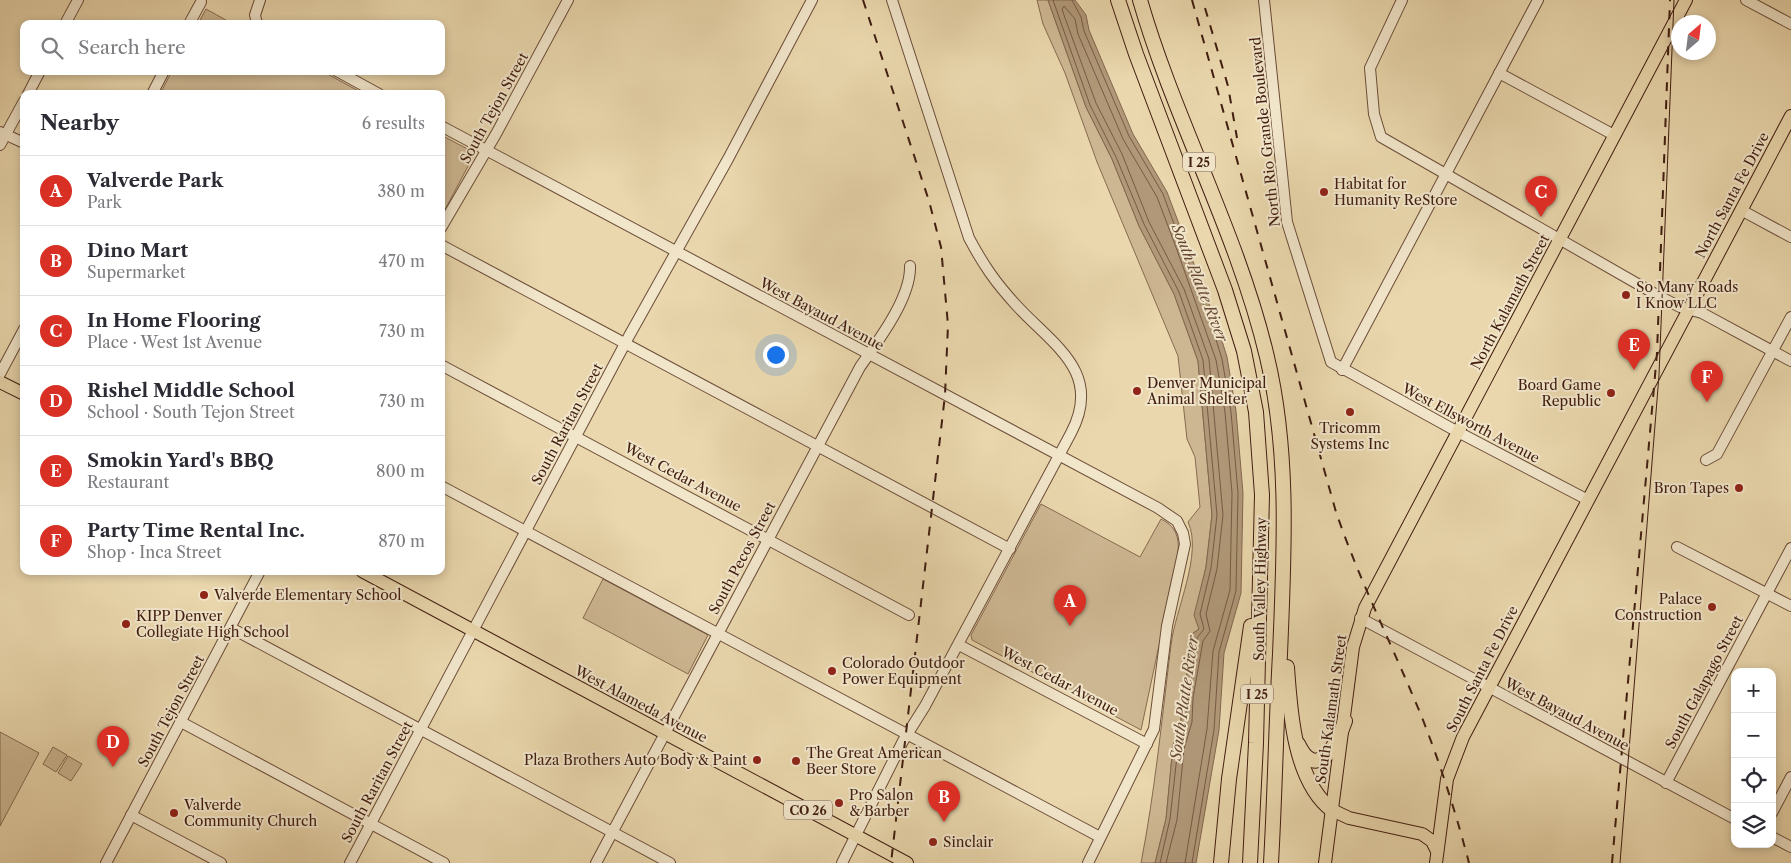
<!DOCTYPE html>
<meta charset="utf-8">
<style>
body{margin:0;font-family:"Libre Caslon Text",serif;background:#f7f7f7;color:#2b2b33}
.controls{position:absolute;right:15px;bottom:15px;display:grid;overflow:hidden;border-radius:10px;box-shadow:0 2px 8px #0003}
.controls button{width:45px;height:45px;display:grid;place-items:center;padding:0;border:0;border-bottom:1px solid #e1e1e2;background:#fff;color:#2b2b33;font:25px sans-serif}
.compass{position:absolute;left:1671px;top:15px;width:45px;height:45px;border-radius:50%;background:#fff;box-shadow:0 2px 8px #0003;rotate:28deg}
.you{position:absolute;left:775px;top:354px;width:18px;height:18px;margin:-12px;border:4px solid #fff;border-radius:50%;background:#1a73e8;box-shadow:0 0 0 8px #1a73e833}
.badge{display:grid;place-items:center;width:32px;height:32px;border-radius:50%;background:#d93025;color:#fff;font-size:16px;font-weight:700}
.pin{position:absolute;translate:-50% -41px;filter:drop-shadow(0 1px 2px #0008)}
.pin::after{content:'';position:absolute;top:26px;width:18px;height:15px;background:inherit;clip-path:polygon(0 0,100% 0,50% 100%)}
.list{margin:0;padding:0;list-style:none}
h2{display:flex;justify-content:space-between;align-items:center;height:65px;margin:0;padding:0 20px;font-size:21px}
h2 small{font-size:16px;font-weight:400;color:#7c7c81}
.list li{display:grid;grid-template-columns:32px 1fr auto;gap:15px;align-items:center;box-sizing:border-box;height:70px;padding:0 20px;border-top:1px solid #e1e1e2}
.list b{display:block;font-size:19px;white-space:nowrap}
.list p{margin:0;font-size:16px;white-space:nowrap;color:#7c7c81}
.list em{font-size:16px;font-style:normal;color:#7c7c81}
.icon{flex:none;width:28px;height:28px;fill:none;stroke:currentColor;stroke-width:2;stroke-linecap:round;stroke-linejoin:round}
.map{position:relative;flex:none;width:1791px;height:863px;overflow:hidden}
.search{position:absolute;background:#fff;box-shadow:0 2px 8px #0003;left:20px;top:20px;width:425px;height:55px;display:flex;align-items:center;gap:12px;box-sizing:border-box;padding:0 18px;border-radius:10px;color:#7c7c81;font-size:19px}
.panel{position:absolute;background:#fff;box-shadow:0 2px 8px #0003;left:20px;top:90px;width:425px;height:485px;border-radius:10px}
.map>svg:first-child{display:block}
</style>
<div class="map">
<svg width="1791" height="863" viewBox="0 0 1791 863">
<rect width="100%" height="100%" fill="#ead7ad"/>
<filter id="stains"><feTurbulence type="fractalNoise" baseFrequency=".004" numOctaves="4"/><feColorMatrix values="0 0 0 0 .2 0 0 0 0 .09 0 0 0 0 .02 0 0 0 .5 -.17"/></filter>
<radialGradient id="worn" r=".72"><stop offset=".6" stop-color="#630" stop-opacity="0"/><stop offset="1" stop-color="#630" stop-opacity=".3"/></radialGradient>
<g fill="#cdb792" stroke="#866a51">
<path d="M1037 0H1048L1086 107 1112 159 1139 226 1174 294 1198 361 1212 515 1206 567 1195 615 1199 629 1192 634 1191 656 1182 696 1181 720 1173 746 1166 819 1155 863H1141C1155 791 1162 718 1171 645 1175 610 1203 554 1188 522L1200 507 1195 457 1187 439 1178 356 1097 162 1065 73 1043 24Z"/>
<path d="M206 9 233 24H198Z"/>
<path d="M172 71H322L364 94H160Z"/>
<path d="M441 135 475 153 441 217Z"/>
<path d="M1041 504 1140 557 1161 519C1179 528 1180 542 1177 561L1141 730 972 640 971 635Z"/>
<path d="M603 579 708 635 688 674 583 618Z"/>
<path d="M0 732 39 753 0 826Z"/>
<path d="M53 747 67 755 56 772 43 764Z"/>
<path d="M68 756 82 764 71 781 58 773Z"/>
</g>
<path fill="#b09878" stroke="#83674e" d="M1048 0H1075L1086 15 1089 30 1133 134 1167 192 1218 328 1227 357 1236 411 1243 493 1241 593 1224 653 1219 730 1196 863H1155L1166 819 1173 746 1181 720 1182 696 1191 656 1192 634 1199 629 1194 615 1206 567 1212 515 1198 361 1174 294 1139 226 1112 159 1086 107Z"/>
<g fill="none" stroke-linecap="round" stroke-linejoin="round">
<g stroke="#785a44" stroke-width="1">
<path d="M1053 0 1090 105 1116 157 1144 224 1179 292 1203 360 1217 515 1211 568 1200 614 1204 629 1197 638 1196 657 1187 697 1186 721 1178 747 1170 819 1160 863"/>
<path d="M1072 0 1081 17 1084 31 1129 136 1163 194 1213 330 1222 359 1231 412 1238 493 1236 591 1219 652 1214 730 1192 863"/>
<path d="M1166 863 1177 820 1184 749 1192 722 1193 698 1203 641 1210 631 1206 614 1217 569 1223 515 1209 359 1184 289 1149 222 1122 154 1096 103 1065 18 1062 9 1064 6 1075 19 1078 34 1123 139 1157 197 1177 250 1216 360 1225 412 1232 493 1230 590 1213 651 1207 729 1185 863"/>
</g>
<g stroke="#6a4c37" stroke-width="12">
<g id="minor">
<path d="M1264 0 1287 222 1331 362 1458 432 1588 500"/>
<path d="M1402 0 1370 68 1374 114 1381 137 1657 295 1680 307 1702 313 1791 361"/>
<path d="M1746 0 1791 24"/>
<path d="M65 24 78 0"/>
<path d="M189 24 201 2"/>
<path d="M257 24 255 15 260 0"/>
<path d="M337 71 379 94"/>
<path d="M1499 73 1614 135"/>
<path d="M28 94 40 71"/>
<path d="M152 94 164 71"/>
<path d="M441 126 1158 508 1177 521 1183 533 1185 544 1167 626 1154 729 1088 863"/>
<path d="M0 132 24 143"/>
<path d="M0 145 24 101"/>
<path d="M1741 210 1791 237"/>
<path d="M441 228 496 134 568 0"/>
<path d="M441 245 1010 549"/>
<path d="M441 365 909 615"/>
<path d="M1342 370 1538 0"/>
<path d="M0 374 24 329"/>
<path d="M1706 460 1717 454 1791 317"/>
<path d="M441 486 1100 837"/>
<path d="M1677 547 1791 606"/>
<path d="M1360 618 1735 819"/>
<path d="M231 628 670 863"/>
<path d="M959 645 1147 744"/>
<path d="M181 722 444 863"/>
<path d="M1666 783 1791 548"/>
<path d="M1772 813 1791 777"/>
<path d="M131 815 221 863"/>
<path d="M1772 837 1791 847"/>
<path d="M106 863 260 571"/>
<path d="M350 863 629 336 728 159 812 0"/>
<path d="M596 863 860 367C878 341 911 298 910 266"/>
<path d="M842 863 903 741 925 706 1071 433C1103 372 1053 345 1017 306 995 282 984 266 969 238L892 0"/>
</g>
</g>
<g stroke="#401d10" stroke-width="14">
<g id="major">
<path d="M0 382 24 394"/>
<path d="M362 571 907 863"/>
<path d="M1332 810 1349 818 1422 834 1432 841 1437 851"/>
<path d="M1325 863 1353 647 1365 608 1686 0"/>
<path d="M1436 863 1447 779 1463 737 1791 116"/>
</g>
</g>
<g stroke="#401d10" stroke-width="16">
<g id="highway">
<path d="M1118 0 1136 54 1225 290 1244 351 1256 412 1262 495 1256 743 1250 863"/>
<path d="M1140 0C1175 121 1238 234 1267 357 1290 453 1284 555 1280 654 1276 723 1275 793 1271 863"/>
<path d="M1287 667C1290 711 1294 781 1332 810"/>
<path d="M1298 744C1317 784 1338 742 1345 721"/>
<path d="M1221 863 1229 779 1251 626"/>
</g>
</g>
<use href="#minor" stroke="#f1e5ca" stroke-width="10"/>
<use href="#major" stroke="#ead7ad" stroke-width="12"/>
<use href="#highway" stroke="#ead7ad" stroke-width="14"/>
<path stroke="#401d10" stroke-width="1" d="M1620 863 1659 375 1674 0"/>
<g stroke="#401d10" stroke-width="2" stroke-dasharray="9 9" stroke-linecap="butt">
<path d="M863 0 929 201 941 247 948 325 945 395 891 863"/>
<path d="M1192 0 1336 512C1360 582 1393 647 1421 715 1440 763 1456 813 1469 863"/>
<path d="M1205 8 1228 86 1237 138"/>
<path d="M1612 863 1657 353 1670 0"/>
</g>
</g>
<g fill="#8f2418" stroke="#f1e5ca" stroke-width="2">
<circle cx="1324" cy="192" r="5"/>
<circle cx="1626" cy="295" r="5"/>
<circle cx="1137" cy="391" r="5"/>
<circle cx="1611" cy="393" r="5"/>
<circle cx="1350" cy="412" r="5"/>
<circle cx="1739" cy="488" r="5"/>
<circle cx="204" cy="595" r="5"/>
<circle cx="1712" cy="607" r="5"/>
<circle cx="126" cy="624" r="5"/>
<circle cx="832" cy="671" r="5"/>
<circle cx="757" cy="760" r="5"/>
<circle cx="796" cy="761" r="5"/>
<circle cx="839" cy="803" r="5"/>
<circle cx="174" cy="813" r="5"/>
<circle cx="933" cy="842" r="5"/>
</g>
<g text-anchor="middle" dominant-baseline="central" stroke-width="4" stroke-linejoin="round" paint-order="stroke">
<g fill="#f1e5ca" stroke="#755948" stroke-width="1">
<rect x="1183" y="152.5" width="32" height="19" rx="4"/>
<rect x="1241" y="684.5" width="32" height="19" rx="4"/>
<rect x="784" y="800.5" width="48" height="19" rx="4"/>
</g>
<g font-size="12" font-weight="bold" fill="#401d10">
<text x="1199" y="162">I 25</text>
<text x="1257" y="694">I 25</text>
<text x="808" y="810">CO 26</text>
</g>
<g font-size="14" fill="#401d10" stroke="#f1e5ca">
<text transform="translate(494 108) rotate(-61)">South Tejon Street</text>
<text transform="translate(1265 132) rotate(-96)">North Rio Grande Boulevard</text>
<text transform="translate(1732 195) rotate(-62)">North Santa Fe Drive</text>
<text transform="translate(1510 302) rotate(-62)">North Kalamath Street</text>
<text transform="translate(822 314) rotate(28)">West Bayaud Avenue</text>
<text transform="translate(1471 423) rotate(28)">West Ellsworth Avenue</text>
<text transform="translate(567 424) rotate(-62)">South Raritan Street</text>
<text transform="translate(683 477) rotate(28)">West Cedar Avenue</text>
<text transform="translate(742 558) rotate(-62)">South Pecos Street</text>
<text transform="translate(1260 589) rotate(-89)">South Valley Highway</text>
<text transform="translate(1482 669) rotate(-63)">South Santa Fe Drive</text>
<text transform="translate(1060 681) rotate(28)">West Cedar Avenue</text>
<text transform="translate(1704 682) rotate(-62)">South Galapago Street</text>
<text transform="translate(641 704) rotate(28)">West Alameda Avenue</text>
<text transform="translate(1331 709) rotate(-82)">South Kalamath Street</text>
<text transform="translate(171 711) rotate(-62)">South Tejon Street</text>
<text transform="translate(1567 714) rotate(28)">West Bayaud Avenue</text>
<text transform="translate(377 782) rotate(-62)">South Raritan Street</text>
</g>
<g font-size="14" fill="#401d10" stroke="#f1e5ca" text-anchor="start">
<text x="1334" y="184">Habitat for<tspan x="1334" dy="16">Humanity ReStore</tspan></text>
<text x="1636" y="287">So Many Roads<tspan x="1636" dy="16">I Know LLC</tspan></text>
<text x="1147" y="383">Denver Municipal<tspan x="1147" dy="16">Animal Shelter</tspan></text>
<text x="1601" y="385" text-anchor="end">Board Game<tspan x="1601" dy="16">Republic</tspan></text>
<text x="1350" y="428" text-anchor="middle">Tricomm<tspan x="1350" dy="16">Systems Inc</tspan></text>
<text x="1729" y="488" text-anchor="end">Bron Tapes</text>
<text x="214" y="595">Valverde Elementary School</text>
<text x="1702" y="599" text-anchor="end">Palace<tspan x="1702" dy="16">Construction</tspan></text>
<text x="136" y="616">KIPP Denver<tspan x="136" dy="16">Collegiate High School</tspan></text>
<text x="842" y="663">Colorado Outdoor<tspan x="842" dy="16">Power Equipment</tspan></text>
<text x="806" y="753">The Great American<tspan x="806" dy="16">Beer Store</tspan></text>
<text x="747" y="760" text-anchor="end">Plaza Brothers Auto Body &amp; Paint</text>
<text x="849" y="795">Pro Salon<tspan x="849" dy="16">&amp; Barber</tspan></text>
<text x="184" y="805">Valverde<tspan x="184" dy="16">Community Church</tspan></text>
<text x="943" y="842">Sinclair</text>
</g>
<g font-size="15" font-style="italic" fill="#674834" stroke="#f1e5ca">
<text transform="translate(1200 283) rotate(68)">South Platte River</text>
<text transform="translate(1184 698) rotate(-82)">South Platte River</text>
</g>
</g>
<rect width="100%" height="100%" filter="url(#stains)"/>
<rect width="100%" height="100%" fill="url(#worn)"/>
</svg>
<div class="controls">
<button>+</button>
<button>−</button>
<button><svg class="icon" aria-label="locate" viewBox="0 0 24 24"><circle cx="12" cy="12" r="6"/><path d="M12 2v4M12 18v4M2 12h4M18 12h4"/></svg></button>
<button><svg class="icon" aria-label="layers" viewBox="0 0 24 24"><path d="M12 4l9 5-9 5-9-5zM3 14l9 5 9-5"/></svg></button>
</div>
<svg class="compass" viewBox="-18 -18 36 36"><path d="M0-13l5 13h-10z" fill="#e53935"/><path d="M0 13l5-13h-10z" fill="#7c7c81"/></svg>
<div class="you"></div>
<div class="pin badge" style="left:1070px;top:626px">A</div>
<div class="pin badge" style="left:944px;top:822px">B</div>
<div class="pin badge" style="left:1541px;top:217px">C</div>
<div class="pin badge" style="left:113px;top:767px">D</div>
<div class="pin badge" style="left:1634px;top:370px">E</div>
<div class="pin badge" style="left:1707px;top:402px">F</div>
<div class="search"><svg class="icon" aria-label="search" viewBox="0 0 24 24"><circle cx="10" cy="10" r="6"/><path d="M15 15l6 6"/></svg>Search here</div>
<section class="panel">
<h2>Nearby<small>6 results</small></h2>
<ul class="list">
<li><span class="badge">A</span><div><b>Valverde Park</b><p>Park</p></div><em>380 m</em></li>
<li><span class="badge">B</span><div><b>Dino Mart</b><p>Supermarket</p></div><em>470 m</em></li>
<li><span class="badge">C</span><div><b>In Home Flooring</b><p>Place · West 1st Avenue</p></div><em>730 m</em></li>
<li><span class="badge">D</span><div><b>Rishel Middle School</b><p>School · South Tejon Street</p></div><em>730 m</em></li>
<li><span class="badge">E</span><div><b>Smokin Yard's BBQ</b><p>Restaurant</p></div><em>800 m</em></li>
<li><span class="badge">F</span><div><b>Party Time Rental Inc.</b><p>Shop · Inca Street</p></div><em>870 m</em></li>
</ul>
</section>
</div>
